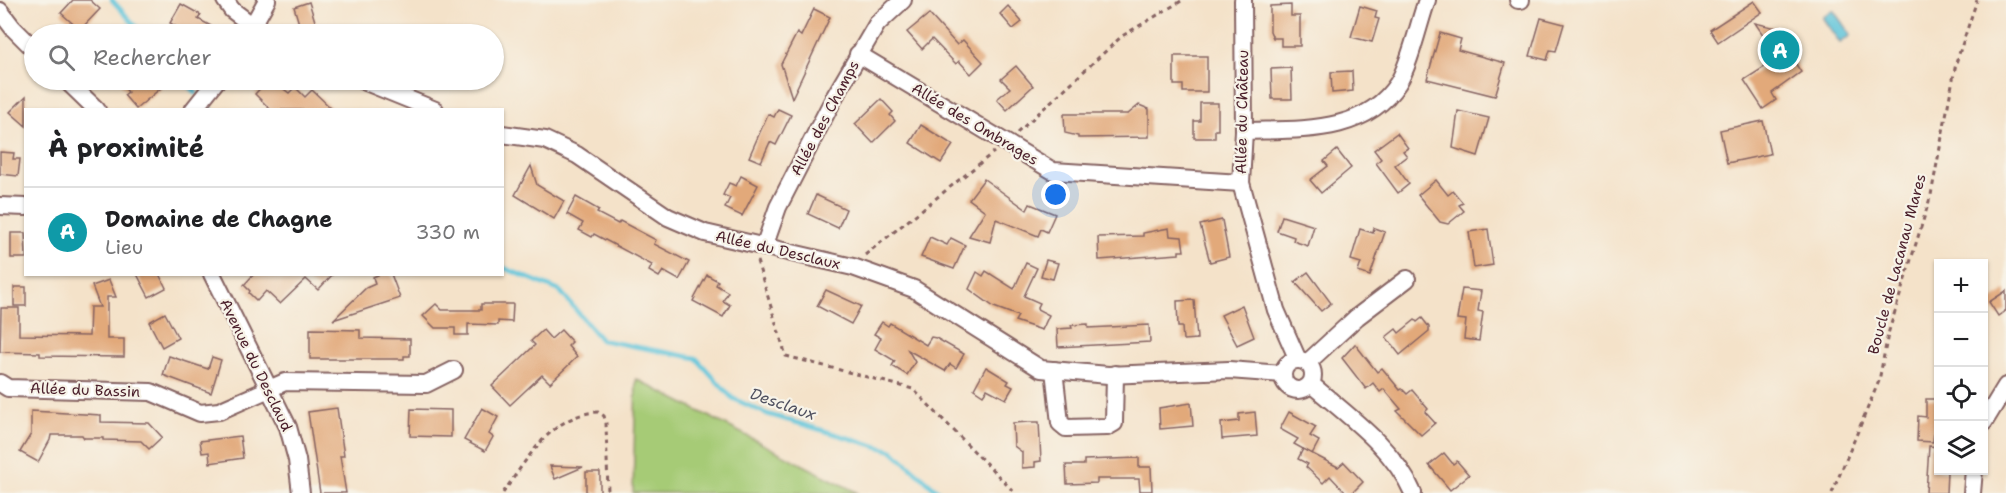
<!DOCTYPE html>
<html lang="fr">
<meta charset="utf-8">
<style>
body{margin:0;font-family:"Shantell Sans",sans-serif;background:#f6f6f6;color:#202124}
.controls{position:absolute;right:18px;bottom:18px;display:grid;overflow:hidden;border-radius:0px;box-shadow:0 2px 4px #0004}
.controls button{width:54px;height:54px;display:grid;place-items:center;padding:0;border:0;border-bottom:2px solid #e0e0e0;background:#fff;color:#202124;font:30px sans-serif}
.you{position:absolute;left:1056px;top:195px;width:21px;height:21px;margin:-15px;border:4px solid #fff;border-radius:50%;background:#1a73e8;box-shadow:0 0 0 9px #1a73e833}
.badge{display:grid;place-items:center;width:39px;height:39px;border-radius:50%;background:#0b8043;color:#fff;font-size:20px;font-weight:700}
.pin{position:absolute;translate:-50% -50%;border:3px solid #fff;box-shadow:0 2px 6px #0006}
.list{margin:0;padding:0;list-style:none}
h2{display:flex;justify-content:space-between;align-items:center;height:78px;margin:0;padding:0 24px;font-size:26px}
h2 small{font-size:20px;font-weight:400;color:#757577}
.list li{display:grid;grid-template-columns:39px 1fr auto;gap:18px;align-items:center;box-sizing:border-box;height:90px;padding:0 24px;border-top:2px solid #e0e0e0}
.list b{display:block;font-size:22px;white-space:nowrap}
.list p{margin:0;font-size:20px;white-space:nowrap;color:#757577}
.list em{font-size:20px;font-style:normal;color:#757577}
.icon{flex:none;width:33px;height:33px;fill:none;stroke:currentColor;stroke-width:2;stroke-linecap:round;stroke-linejoin:round}
.map{position:relative;flex:none;width:2006px;height:493px;overflow:hidden}
.search{position:absolute;background:#fff;box-shadow:0 2px 4px #0004;left:24px;top:24px;width:480px;height:66px;display:flex;align-items:center;gap:15px;box-sizing:border-box;padding:0 21px;border-radius:33px;color:#757577;font-size:22px}
.panel{position:absolute;background:#fff;box-shadow:0 2px 4px #0004;left:24px;top:108px;width:480px;height:168px;border-radius:0px}
.map>svg:first-child{display:block}
</style>
<div class="map">
<svg width="2006" height="493" viewBox="0 0 2006 493">
<rect width="100%" height="100%" fill="#f7f3e8"/>
<filter id="ink" filterUnits="userSpaceOnUse"><feTurbulence type="fractalNoise" baseFrequency=".0167" numOctaves="2"/><feDisplacementMap in="SourceGraphic" scale="12" xChannelSelector="R" yChannelSelector="G"/><feConvolveMatrix kernelMatrix="1 2 1 2 8 2 1 2 1" color-interpolation-filters="sRGB"/></filter>
<filter id="wash" filterUnits="userSpaceOnUse"><feTurbulence type="fractalNoise" baseFrequency=".008" numOctaves="4" result="noise"/><feDisplacementMap in="SourceGraphic" scale="24" xChannelSelector="R" yChannelSelector="G"/><feGaussianBlur stdDeviation="1.35" result="paint"/><feColorMatrix in="noise" values="0 0 0 0 0 0 0 0 0 0 0 0 0 0 0 0 0 1.4 0 .05"/><feComposite in="paint" operator="in"/></filter>
<g filter="url(#wash)">
<rect width="100%" height="100%" fill="#f4e2c9"/>
<path fill="#a6cb76" stroke="#787550" stroke-width="1.5" d="M636 379 858 493H633Z"/>
<path fill="#5dc4da" stroke="#547282" stroke-width="1.5" d="M1833 10 1851 35 1840 43 1822 17Z"/>
<g fill="none" stroke-linecap="round" stroke-linejoin="round">
<g stroke="#5dc4da" stroke-width="4.5">
<path d="M112 0 143 34"/>
<path d="M184 80 196 93"/>
<path d="M208 106 212 110"/>
<path d="M502 267 560 291 601 340 696 358 732 398 767 414 893 451 940 493"/>
</g>
</g>
<g id="blocks">
<g fill="#e2a97a">
<path d="M73 0H90L100 9 80 30 61 13Z"/>
<path d="M1754 1 1762 12 1718 42 1710 30Z"/>
<path d="M309 2 318 31 302 34 294 7Z"/>
<path d="M181 4 201 15 198 19 211 26 206 34H180L182 30 170 23Z"/>
<path d="M1291 5V16H1300V46H1281V38H1273L1270 31V6Z"/>
<path d="M1008 6 1022 22 1013 29 1000 14Z"/>
<path d="M1360 6 1377 11 1375 18 1379 19 1372 42 1351 37Z"/>
<path d="M814 9 830 17 792 98 781 64 797 33 801 36Z"/>
<path d="M929 14 957 45 963 40 983 62 971 74 959 61 956 64 932 39 922 49 907 32Z"/>
<path d="M1541 18 1564 24 1556 51 1550 50 1547 60 1530 56Z"/>
<path d="M1755 23 1781 29 1777 55Z"/>
<path d="M1440 33 1461 39 1458 50 1505 63 1495 96 1427 79Z"/>
<path d="M1788 52 1801 72 1772 93 1776 100 1763 109 1744 80Z"/>
<path d="M1174 56H1207V92H1183V85H1174Z"/>
<path d="M1016 66 1033 86 1007 110 997 99 1010 88 1001 79Z"/>
<path d="M1291 68 1292 99H1272L1271 69Z"/>
<path d="M1352 71 1353 91 1332 93 1331 72Z"/>
<path d="M118 80H154L161 88 136 109 124 95 128 92Z"/>
<path d="M268 80H272L289 93 295 87 305 97 312 90 333 110H271L255 94Z"/>
<path d="M26 96V126L10 112Z"/>
<path d="M881 99 893 112 890 115 895 121 873 143 855 124Z"/>
<path d="M1200 103H1218V130H1215V138H1194V121H1200Z"/>
<path d="M1139 105 1149 109V137L1078 138V136L1065 133 1064 114H1128Z"/>
<path d="M778 109 791 115 776 145 770 142 761 162 749 157 768 114 774 117Z"/>
<path d="M1458 111 1489 118 1478 156 1453 148Z"/>
<path d="M1763 121 1770 154 1727 163 1720 130Z"/>
<path d="M921 125 953 145 941 163 910 143Z"/>
<path d="M1397 133 1408 148 1403 151 1407 156 1395 165 1409 184 1398 193 1376 163 1381 159 1374 150Z"/>
<path d="M1337 150 1351 168 1321 193 1310 180 1328 166 1324 161Z"/>
<path d="M0 152 14 153 13 159H20L18 176 0 174Z"/>
<path d="M531 166 537 185 564 201 554 219 515 195Z"/>
<path d="M741 176 758 185 742 216 725 208 730 198 723 195 729 183 736 186Z"/>
<path d="M984 179 1027 210 1030 204 1055 214 1047 232 1041 229 1038 236 996 219 990 242 969 236 985 211 969 199Z"/>
<path d="M1436 180 1448 195 1453 191 1463 203 1459 205 1464 211 1448 224 1440 222 1418 195Z"/>
<path d="M816 195 846 209 838 228 808 214Z"/>
<path d="M576 197 599 210 597 213 618 224 620 221 656 240 654 244 689 262 679 280 663 271 659 277 649 271 652 265 594 234 592 237 579 230 583 223 567 214Z"/>
<path d="M1282 216 1314 226 1308 246 1293 241 1294 237 1277 231Z"/>
<path d="M1222 220 1229 257 1210 262 1200 225Z"/>
<path d="M1169 228 1170 236 1182 237 1184 251H1179V254L1099 260 1098 237 1143 236V233Z"/>
<path d="M1374 228 1385 232 1370 276 1358 272 1361 263 1351 260 1360 229 1373 233Z"/>
<path d="M1488 229 1493 265 1474 268 1469 232Z"/>
<path d="M11 233H25L26 258H11Z"/>
<path d="M930 237 947 245 951 238 965 245 954 269 921 257Z"/>
<path d="M1046 260 1058 263 1053 279 1041 276Z"/>
<path d="M1026 263 1037 268 1024 296 1040 303 1037 309 1049 315 1042 330 1015 321 1018 316 994 307 969 289 977 272 983 276 986 271 1014 289Z"/>
<path d="M1308 272 1331 303 1321 311 1295 282Z"/>
<path d="M137 274H159L166 288 149 297Z"/>
<path d="M254 274H333L318 290 306 279 280 304 266 291 257 301 249 293 250 291 244 285Z"/>
<path d="M380 274H391L400 298 333 320 366 288 375 284 373 277Z"/>
<path d="M707 275 718 281 716 285 728 292 723 301 730 305 723 317 693 301Z"/>
<path d="M109 280 116 297H107V339H124V357L40 356V353L0 352 1 308H19V335L89 336 90 307H100L92 286Z"/>
<rect x="14" y="287" width="12" height="19"/>
<path d="M1462 289 1481 291 1478 311 1483 312 1479 341 1464 339 1466 320 1457 319Z"/>
<path d="M826 290 861 306 851 324 817 306Z"/>
<path d="M2006 291V310L1998 316 1989 302Z"/>
<path d="M1194 300 1197 339 1183 340 1182 327H1178L1177 301Z"/>
<path d="M436 304 442 310H481V304H513L512 322 498 321V325L468 324V335H455V328H435L423 316Z"/>
<path d="M1242 305 1254 337 1237 345 1221 315Z"/>
<path d="M165 313 178 338 162 347 149 322Z"/>
<path d="M1422 318 1429 327V331L1400 355 1386 337 1396 329 1399 333 1415 320 1417 322Z"/>
<path d="M882 322 888 326 890 323 926 345 931 337 936 338 964 354 956 368 950 364 945 371 908 350 915 362 907 375 892 366 895 361 875 349 881 338 874 334Z"/>
<path d="M1088 324V328L1149 325 1150 342 1058 347 1057 329 1072 328 1071 325Z"/>
<path d="M310 329 360 330V338L410 339V356H404V359H310Z"/>
<path d="M543 330 551 339 561 330 572 342 568 346 577 357 550 383 542 375 510 405 492 386 535 345 531 341Z"/>
<path d="M1355 344 1377 372 1382 368 1400 390 1402 389 1407 394 1412 390 1428 409 1425 412 1435 423 1421 435 1397 411 1401 409 1384 389 1380 392 1373 383 1366 389 1342 358Z"/>
<path d="M169 356 208 369 212 357 221 360 211 393 163 375Z"/>
<path d="M986 367 1009 381 1007 384 1013 387 1006 399 987 389 983 395 974 389Z"/>
<path d="M1926 399H1938V433H1934L1933 442 1917 441 1918 416 1926 417Z"/>
<path d="M1191 403 1193 426 1160 429 1159 408Z"/>
<path d="M337 408 344 456H340L346 493H320L308 412Z"/>
<path d="M482 408 498 417 489 434 493 437 485 451 464 440Z"/>
<path d="M411 409 451 410V437L410 436Z"/>
<path d="M31 411 101 415V422L149 423 162 437 149 449 141 441 103 440V438H84L82 435H51L50 440 38 462 20 452 31 434Z"/>
<path d="M1255 412 1257 436 1222 439 1221 423 1239 421V414Z"/>
<path d="M1289 412 1316 427 1310 436 1319 441 1312 454 1294 444 1298 439 1280 429Z"/>
<path d="M1030 422H1039L1041 461 1035 462V467L1022 468V452L1014 446 1013 423Z"/>
<path d="M240 436 243 458 210 463 209 452 202 453 200 441Z"/>
<path d="M1929 446 1938 447V471H1947L1946 493H1926Z"/>
<path d="M1303 449 1338 467 1344 462 1363 482 1352 493H1346L1330 476 1323 483 1306 467 1308 464 1298 459Z"/>
<path d="M1444 453 1453 464 1457 461 1469 475 1450 490 1429 465Z"/>
<path d="M1139 458V467H1151L1152 491H1140L1139 479H1097V483L1067 484 1066 465H1084V460Z"/>
<path d="M550 466 583 467 555 479Z"/>
<rect x="586" y="472" width="14" height="21"/>
</g>
</g>
</g>
<g filter="url(#ink)">
<use href="#blocks" fill-opacity="0" stroke="#866362" stroke-width="1.5"/>
<g fill="none" stroke-linecap="round" stroke-linejoin="round">
<g stroke="#866362" stroke-width="20">
<g id="minor">
<path d="M225 0 232 10 253 26"/>
<path d="M1243 0 1244 131 1241 183 1276 310 1298 360"/>
<path d="M1518 0H1521"/>
<path d="M0 11 13 28 34 49"/>
<path d="M248 34 267 0"/>
<path d="M858 54 1053 171 1241 183"/>
<path d="M66 80 97 110"/>
<path d="M361 80 435 110"/>
<path d="M193 110 217 80"/>
<path d="M1244 131C1299 129 1365 135 1398 83 1410 64 1419 22 1427 0"/>
<path d="M502 134 545 140 577 155 668 217 705 233 853 267 914 289 1041 369 1108 375 1229 370 1283 374"/>
<path d="M0 206 26 207"/>
<path d="M764 247 778 207 835 96 877 24 903 0"/>
<path d="M212 274 288 427 297 460 301 493"/>
<circle cx="1298" cy="375" r="15"/>
<path d="M1307 363 1357 317 1407 279"/>
<path d="M1054 370 1060 423 1066 428 1107 427 1114 423 1115 374"/>
<path d="M0 383 8 388 151 392 200 413 219 411 285 382 426 384 454 370"/>
<path d="M1311 384C1347 415 1394 448 1413 493"/>
<path d="M1984 422 2006 386"/>
<path d="M1972 493 1974 470"/>
</g>
</g>
<g stroke="#866362" stroke-width="3" stroke-dasharray="4.5 4.5" stroke-linecap="butt">
<path d="M1017 133 1122 36 1183 0"/>
<path d="M865 255 994 152"/>
<path d="M757 261 786 356 913 389 1015 493"/>
<path d="M503 493C527 459 552 414 598 412L604 416 606 423 608 493"/>
<path d="M1832 493 1879 381 1888 334 1931 195 1956 63 1977 0"/>
</g>
<use href="#minor" stroke="#fff" stroke-width="16"/>
</g>
</g>
<g text-anchor="middle" dominant-baseline="central" stroke-width="4.5" stroke-linejoin="round" paint-order="stroke">
<g font-size="15" fill="#4a1f2b" stroke="#f7f3e8">
<text transform="translate(1242 112) rotate(-89)">Allée du Château</text>
<text transform="translate(825 118) rotate(-62)">Allée des Champs</text>
<text transform="translate(975 124) rotate(31)">Allée des Ombrages</text>
<text transform="translate(778 250) rotate(13)">Allée du Desclaux</text>
<text transform="translate(1897 264) rotate(-75)">Boucle de Lacanau Mares</text>
<text transform="translate(256 365) rotate(64)">Avenue du Desclaud</text>
<text transform="translate(85 390) rotate(2)">Allée du Bassin</text>
</g>
<g font-size="16" font-style="italic" fill="#505160" stroke="#f7f3e8">
<text transform="translate(783 404) rotate(19)">Desclaux</text>
</g>
</g>
</svg>
<div class="controls">
<button>+</button>
<button>−</button>
<button><svg class="icon" aria-label="locate" viewBox="0 0 24 24"><circle cx="12" cy="12" r="6"/><path d="M12 2v4M12 18v4M2 12h4M18 12h4"/></svg></button>
<button><svg class="icon" aria-label="layers" viewBox="0 0 24 24"><path d="M12 4l9 5-9 5-9-5zM3 14l9 5 9-5"/></svg></button>
</div>
<div class="you"></div>
<div class="pin badge" style="left:1780px;top:50px;background:#0f9aa8">A</div>
<div class="search"><svg class="icon" aria-label="search" viewBox="0 0 24 24"><circle cx="10" cy="10" r="6"/><path d="M15 15l6 6"/></svg>Rechercher</div>
<section class="panel">
<h2>À proximité<small></small></h2>
<ul class="list">
<li><span class="badge" style="background:#0f9aa8">A</span><div><b>Domaine de Chagne</b><p>Lieu</p></div><em>330 m</em></li>
</ul>
</section>
</div>
